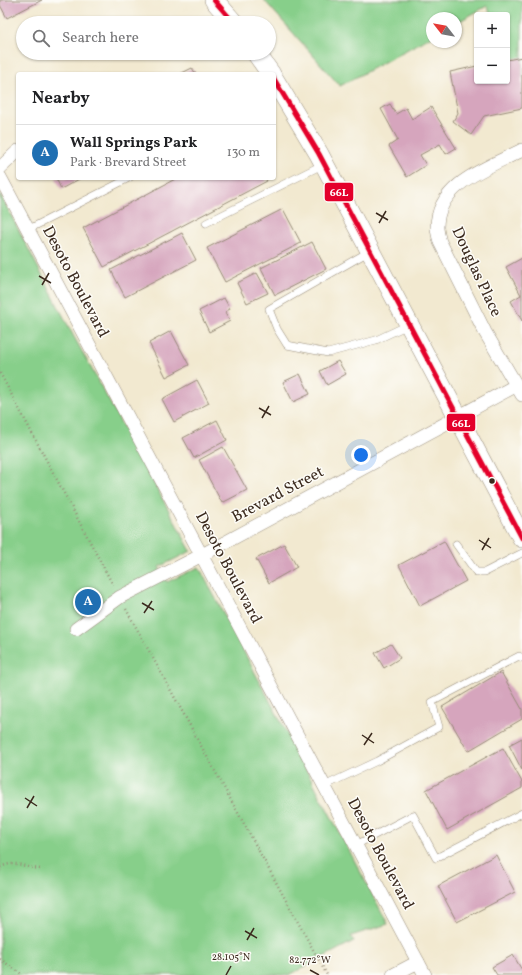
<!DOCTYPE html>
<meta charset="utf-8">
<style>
body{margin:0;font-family:Vollkorn,serif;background:#f2f2f2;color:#202124}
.controls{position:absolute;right:12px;top:12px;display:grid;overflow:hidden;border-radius:4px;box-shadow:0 1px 3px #0004}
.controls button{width:36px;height:36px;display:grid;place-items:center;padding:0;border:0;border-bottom:1px solid #e0e0e0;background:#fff;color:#202124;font:20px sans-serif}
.compass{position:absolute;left:426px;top:12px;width:36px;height:36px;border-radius:50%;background:#fff;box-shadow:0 1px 3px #0004;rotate:301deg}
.you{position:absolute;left:361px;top:455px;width:14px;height:14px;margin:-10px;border:3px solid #fff;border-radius:50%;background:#1a73e8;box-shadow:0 0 0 6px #1a73e833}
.badge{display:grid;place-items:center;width:26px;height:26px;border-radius:50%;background:#1f6fb2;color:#fff;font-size:13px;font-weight:700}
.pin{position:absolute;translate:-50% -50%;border:2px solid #fff;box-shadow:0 1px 4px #0006}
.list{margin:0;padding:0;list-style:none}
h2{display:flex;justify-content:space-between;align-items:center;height:52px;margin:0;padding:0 16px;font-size:17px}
h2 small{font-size:13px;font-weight:400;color:#757577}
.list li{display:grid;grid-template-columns:26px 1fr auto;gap:12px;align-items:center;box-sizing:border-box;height:56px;padding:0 16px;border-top:1px solid #e0e0e0}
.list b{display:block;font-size:15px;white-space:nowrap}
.list p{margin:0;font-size:13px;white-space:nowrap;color:#757577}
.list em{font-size:13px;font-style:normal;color:#757577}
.icon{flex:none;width:22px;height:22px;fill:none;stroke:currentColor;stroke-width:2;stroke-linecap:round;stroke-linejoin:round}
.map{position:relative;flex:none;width:522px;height:975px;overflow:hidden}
.search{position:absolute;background:#fff;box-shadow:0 1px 3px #0004;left:16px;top:16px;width:260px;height:44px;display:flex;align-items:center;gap:10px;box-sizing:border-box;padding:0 14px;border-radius:22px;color:#757577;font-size:15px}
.panel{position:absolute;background:#fff;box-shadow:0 1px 3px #0004;left:16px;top:72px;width:260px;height:108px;border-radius:4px}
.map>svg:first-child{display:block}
</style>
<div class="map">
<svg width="522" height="975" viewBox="0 0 522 975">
<rect width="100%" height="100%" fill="#fdfcf7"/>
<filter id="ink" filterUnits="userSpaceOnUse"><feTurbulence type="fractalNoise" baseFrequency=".025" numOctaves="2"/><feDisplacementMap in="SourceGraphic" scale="8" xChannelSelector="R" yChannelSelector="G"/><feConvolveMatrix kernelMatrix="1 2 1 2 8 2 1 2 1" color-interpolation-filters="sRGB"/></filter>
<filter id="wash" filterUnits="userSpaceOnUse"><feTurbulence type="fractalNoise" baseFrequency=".012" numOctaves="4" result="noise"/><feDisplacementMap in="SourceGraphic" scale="16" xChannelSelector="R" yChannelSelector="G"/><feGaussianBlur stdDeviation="0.9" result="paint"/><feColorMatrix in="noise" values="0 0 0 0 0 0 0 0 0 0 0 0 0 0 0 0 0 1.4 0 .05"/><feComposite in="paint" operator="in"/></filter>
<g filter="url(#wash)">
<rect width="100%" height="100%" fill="#f2e9d0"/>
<g fill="#87cf8a" stroke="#617c54">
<path d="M264 0H522V78L507 47V15H491L487 6 456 23V18H432V36L340 86Z"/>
<path d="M0 194 73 335 191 551 159 567 167 582 199 567 388 924 351 936 354 941 289 975H0Z"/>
</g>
<g id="blocks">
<g fill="#d6a5bd">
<path d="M0 0H42L7 18 0 5Z"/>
<path d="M522 57V108L484 116 471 135 453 121 458 113 450 72 477 66V81H507V60Z"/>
<path d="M192 68 196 74H180Z"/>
<path d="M390 104 396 114 406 108 412 119 431 107 456 148 446 154 440 144 420 155 426 165 407 177 389 146 398 140 381 109Z"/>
<path d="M56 178H81L61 189Z"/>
<path d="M177 178H265L267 181 104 267 83 228Z"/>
<path d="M283 209 301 243 225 282 207 248Z"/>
<path d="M182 233 196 260 125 297 111 270Z"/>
<path d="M312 242 326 269 275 295 261 268Z"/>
<path d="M522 258V321L511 301 521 295 506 267Z"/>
<path d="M257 273 268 293 247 303 237 283Z"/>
<path d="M224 298 230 309 225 312 230 321 209 332 199 311Z"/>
<path d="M171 331 189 365 166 377 149 343Z"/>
<path d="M338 361 346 374 327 385 320 371Z"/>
<path d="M300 374 310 394 293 402 283 382Z"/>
<path d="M197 380 209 403 174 422 162 399Z"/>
<path d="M217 420 227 440 194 458 183 438Z"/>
<path d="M223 447 247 490 222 503 199 460Z"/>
<path d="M444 541 466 581 420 606 399 565Z"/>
<path d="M284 544 297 567 269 583 256 559Z"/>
<path d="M391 644 400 658 384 668 375 653Z"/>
<path d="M501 672 522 709V719L468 751 442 707Z"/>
<path d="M522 738V770L509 745Z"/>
<path d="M503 748 522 782V788L447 830 426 790Z"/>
<path d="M496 855 515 892 457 922 438 886Z"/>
<path d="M513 955 522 970V975H497L492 967Z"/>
</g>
</g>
</g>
<g filter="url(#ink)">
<use href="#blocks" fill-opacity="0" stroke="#968a77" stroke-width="1"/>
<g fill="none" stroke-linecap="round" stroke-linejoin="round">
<g stroke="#968a77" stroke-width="8">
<g id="lane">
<path d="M206 223 324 164"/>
<path d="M27 230 129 178"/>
<path d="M370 251 269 309 277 329 287 345 328 353 376 340 408 325"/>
<path d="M456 544 476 572H485L522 553"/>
<path d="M324 786 377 761 439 727 432 702 519 656 522 658"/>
<path d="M356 845 413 815 436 858 522 813"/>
</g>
</g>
<g stroke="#968a77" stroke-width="14">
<g id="street">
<path d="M522 150C490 167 437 183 437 227 437 232 439 238 440 242L485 332 522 395"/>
<path d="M0 168 18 151"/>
<path d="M0 177 425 975"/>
<path d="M76 629 120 597 202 555 517 385"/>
<path d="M393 975 418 962"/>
</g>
</g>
<g stroke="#968a77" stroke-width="20">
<g id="secondary">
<path d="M214 0 234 23"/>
<path d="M256 53 271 74"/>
<path d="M274 79 319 154 522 538"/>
</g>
</g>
<g stroke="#968a77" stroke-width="2.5" stroke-dasharray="1 3" stroke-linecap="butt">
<path d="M0 373 113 585"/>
<path d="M126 609 327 975"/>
<path d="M0 867C18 859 25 869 43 869"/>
<path d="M0 959 23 975"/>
</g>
<use href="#lane" stroke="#fff" stroke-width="7"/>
<use href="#street" stroke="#fff" stroke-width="13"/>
<use href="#secondary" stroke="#fff" stroke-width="19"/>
<g stroke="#fdfcf7" stroke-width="8">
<g id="bus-1">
<path d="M214 0 234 23"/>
<path d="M274 79 319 154 522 538"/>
</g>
</g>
<use href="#bus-1" stroke="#e4002b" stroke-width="5"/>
</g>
</g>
<path fill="none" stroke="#3b2a1e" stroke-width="1.5" d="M376 213 388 220M379 223 386 211M39 276 51 283M42 285 49 273M259 408 271 415M262 418 269 406M479 540 491 548M482 550 489 538M142 603 154 610M144 613 152 601M362 735 374 743M364 745 372 733M25 798 37 806M27 808 34 796M245 931 257 938M247 940 254 928M310 970 319 975M226 975 231 966"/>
<circle fill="#3b2a1e" stroke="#fdfcf7" stroke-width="1.5" cx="492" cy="481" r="3.5"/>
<g text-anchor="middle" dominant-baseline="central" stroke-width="3" stroke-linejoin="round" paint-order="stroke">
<g font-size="16" fill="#3b2a1e" stroke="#fdfcf7">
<text transform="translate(476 272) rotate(65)">Douglas Place</text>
<text transform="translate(75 282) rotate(62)">Desoto Boulevard</text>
<text transform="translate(278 495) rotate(-28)">Brevard Street</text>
<text transform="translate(228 568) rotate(62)">Desoto Boulevard</text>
<text transform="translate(380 854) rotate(62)">Desoto Boulevard</text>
</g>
</g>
<g font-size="10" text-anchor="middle" fill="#3b2a1e" stroke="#fdfcf7" stroke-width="3" stroke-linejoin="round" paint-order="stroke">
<text x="231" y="960">28.105°N</text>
<text x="310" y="963">82.772°W</text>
</g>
<g stroke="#fdfcf7" stroke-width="1.5">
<rect x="324" y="182" width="30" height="20" rx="4" fill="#e4002b"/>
<rect x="446" y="413" width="30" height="19" rx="4" fill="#e4002b"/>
</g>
<g font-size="11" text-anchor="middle" font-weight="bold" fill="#fff">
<text x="339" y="196">66L</text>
<text x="461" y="427">66L</text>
</g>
</svg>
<div class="controls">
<button>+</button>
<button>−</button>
</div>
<svg class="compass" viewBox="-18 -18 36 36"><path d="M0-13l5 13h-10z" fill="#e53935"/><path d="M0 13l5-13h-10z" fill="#757577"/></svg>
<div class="you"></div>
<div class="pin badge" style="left:88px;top:602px">A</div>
<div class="search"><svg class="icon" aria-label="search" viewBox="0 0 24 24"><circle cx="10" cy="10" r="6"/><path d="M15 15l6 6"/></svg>Search here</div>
<section class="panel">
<h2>Nearby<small></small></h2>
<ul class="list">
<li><span class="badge">A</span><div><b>Wall Springs Park</b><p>Park · Brevard Street</p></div><em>130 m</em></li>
</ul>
</section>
</div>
